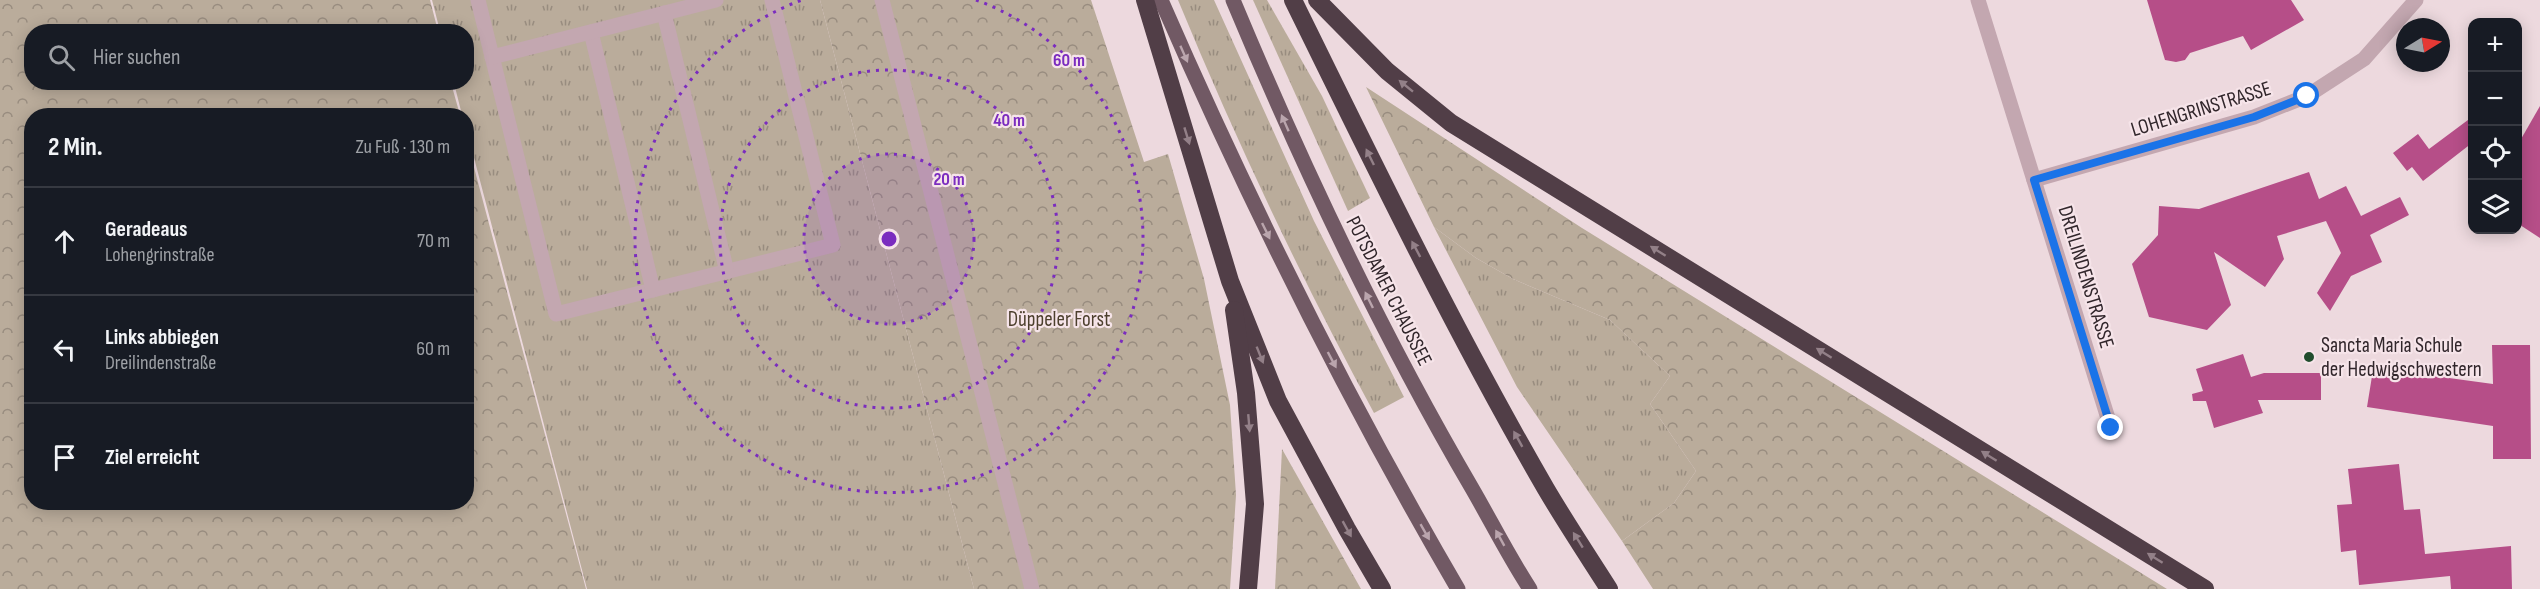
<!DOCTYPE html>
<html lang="de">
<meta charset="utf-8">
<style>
body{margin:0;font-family:"Sofia Sans Condensed",sans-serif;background:#242831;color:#f1f3f6}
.controls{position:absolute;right:18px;top:18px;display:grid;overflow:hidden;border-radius:12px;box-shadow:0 3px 15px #0003}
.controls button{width:54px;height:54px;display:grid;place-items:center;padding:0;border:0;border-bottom:2px solid #363941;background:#171b24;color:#f1f3f6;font:30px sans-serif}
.compass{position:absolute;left:2396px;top:18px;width:54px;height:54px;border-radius:50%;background:#171b24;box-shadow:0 3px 15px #0003;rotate:80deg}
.stop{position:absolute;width:18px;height:18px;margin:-14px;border:4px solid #1a73e8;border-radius:50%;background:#fff}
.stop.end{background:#1a73e8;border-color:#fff;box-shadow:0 2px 6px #0008}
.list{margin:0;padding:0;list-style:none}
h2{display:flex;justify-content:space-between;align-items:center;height:78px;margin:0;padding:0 24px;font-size:26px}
h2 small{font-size:20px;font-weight:400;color:#9ea1a6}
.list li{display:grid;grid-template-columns:39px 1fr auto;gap:18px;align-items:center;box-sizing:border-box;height:108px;padding:0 24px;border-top:2px solid #363941}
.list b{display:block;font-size:22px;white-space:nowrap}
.list p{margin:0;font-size:20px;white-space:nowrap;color:#9ea1a6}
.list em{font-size:20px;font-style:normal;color:#9ea1a6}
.icon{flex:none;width:33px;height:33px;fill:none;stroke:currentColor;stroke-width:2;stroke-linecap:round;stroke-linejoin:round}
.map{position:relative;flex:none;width:2540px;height:589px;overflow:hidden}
.search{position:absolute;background:#171b24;box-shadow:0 3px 15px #0003;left:24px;top:24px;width:450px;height:66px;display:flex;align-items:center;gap:15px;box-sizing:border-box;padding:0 21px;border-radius:24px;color:#9ea1a6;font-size:22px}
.panel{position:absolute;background:#171b24;box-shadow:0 3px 15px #0003;left:24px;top:108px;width:450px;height:402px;border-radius:24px}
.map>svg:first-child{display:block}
</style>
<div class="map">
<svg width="2540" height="589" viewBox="0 0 2540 589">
<defs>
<pattern id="grass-tufts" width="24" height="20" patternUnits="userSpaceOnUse" patternTransform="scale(1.5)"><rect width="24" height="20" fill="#baac9b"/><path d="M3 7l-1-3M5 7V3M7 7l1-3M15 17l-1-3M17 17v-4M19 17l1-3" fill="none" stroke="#988c7f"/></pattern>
<pattern id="forest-crowns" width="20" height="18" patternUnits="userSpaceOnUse" patternTransform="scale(1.5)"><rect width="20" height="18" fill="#baac9b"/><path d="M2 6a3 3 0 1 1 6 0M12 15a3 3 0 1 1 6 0" fill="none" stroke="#988c7f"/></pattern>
</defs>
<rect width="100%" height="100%" fill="#edd9de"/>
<g fill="url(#grass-tufts)">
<path d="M432 0H820L974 589H587L467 131 466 116 462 115 454 83 466 82V32L440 31Z"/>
<path d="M1178 0H1214L1314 221 1404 397 1374 413C1301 278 1236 141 1178 0Z"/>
<path d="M1253 0H1267L1322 96 1370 198 1348 211Z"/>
<path d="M1434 227 1476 258 1513 279 1610 320 1670 376 1650 404 1696 471 1674 503 1622 541 1517 387Z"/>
</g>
<g fill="url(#forest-crowns)">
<path d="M0 0H430L438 31 32 32V82L451 83 460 115 32 116V502H466L467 141 586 589H0Z"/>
<path d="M820 0H1091L1144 162 1168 154 1204 279 1230 405 1236 495 1230 589H974Z"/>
<path d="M1366 87 1582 228 2167 589H1653L1622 541 1674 503 1696 471 1650 404 1670 376 1610 320 1513 279 1476 258 1434 227Z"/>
<path d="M1282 449 1361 589H1275Z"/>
</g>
<g fill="#b64e88">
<path d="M2147 0H2291L2304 20 2251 50 2243 36 2190 53 2185 60 2176 62 2165 60Z"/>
<path d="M2540 106V238L2517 223V146Z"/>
<path d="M2472 117V143L2423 181 2412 167 2407 171 2393 153 2418 134 2429 149Z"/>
<path d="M2309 172 2319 199 2346 186 2361 216 2400 197 2409 215 2370 235 2382 262 2351 276 2330 311 2317 293 2341 253 2326 221 2277 236 2284 259 2265 287 2214 252 2231 305 2207 330 2149 317 2132 264 2158 235 2159 206 2199 209Z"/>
<path d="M2492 345H2530L2531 459H2493V426L2367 407 2373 370 2426 378 2427 375 2493 384Z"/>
<path d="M2243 354 2251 377 2264 373H2321V400H2258L2263 413 2214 428 2206 401H2193L2192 394 2203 391 2196 369Z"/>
<path d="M2399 464 2404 510 2420 509 2425 554 2511 546 2512 589H2451L2450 576 2359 585 2356 550 2341 552 2337 505 2352 504 2348 469Z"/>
</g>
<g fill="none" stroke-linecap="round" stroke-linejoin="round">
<g stroke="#c3a7b0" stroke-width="15">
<path d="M478 0 556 314 833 245 772 0"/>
<path d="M882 0 1032 589"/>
<path d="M1978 0 2111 428"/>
<path d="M664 13 727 272"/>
<path d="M591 32 653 290"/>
<path d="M492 57 716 0"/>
<path d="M2034 180 2254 117 2307 96 2364 59 2416 0"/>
</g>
<g stroke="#715964" stroke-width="15">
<path d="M1161 0C1249 202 1347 399 1458 589"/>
<path d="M1233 0C1303 168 1381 333 1473 490 1492 523 1509 557 1530 589"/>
</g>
<g stroke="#513e47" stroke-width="18">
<path d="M1145 0 1230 281 1278 401 1347 529 1382 589"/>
<path d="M1293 0C1374 165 1454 330 1546 489 1566 523 1588 556 1609 589"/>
<path d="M1317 0 1387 71 1451 123 2205 589"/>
<path d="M1234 310 1246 393 1255 504 1248 589"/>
</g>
</g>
<defs><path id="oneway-solid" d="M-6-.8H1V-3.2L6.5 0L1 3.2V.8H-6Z" transform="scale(1.5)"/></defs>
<g fill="#baa5ad">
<use href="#oneway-solid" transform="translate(1184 54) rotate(66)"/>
<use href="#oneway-solid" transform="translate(1285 123) rotate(-114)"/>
<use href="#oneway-solid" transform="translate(1266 231) rotate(64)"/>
<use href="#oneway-solid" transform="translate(1369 300) rotate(-116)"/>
<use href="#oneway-solid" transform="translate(1332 360) rotate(62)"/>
<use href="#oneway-solid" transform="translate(1425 532) rotate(60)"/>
<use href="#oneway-solid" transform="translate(1500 538) rotate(-119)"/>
</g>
<g fill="#938088">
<use href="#oneway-solid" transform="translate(1406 86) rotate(-141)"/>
<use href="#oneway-solid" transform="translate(1187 136) rotate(73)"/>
<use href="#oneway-solid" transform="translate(1370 157) rotate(-116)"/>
<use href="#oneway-solid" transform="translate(1416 249) rotate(-118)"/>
<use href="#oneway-solid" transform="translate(1658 251) rotate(-148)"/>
<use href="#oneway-solid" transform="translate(1824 353) rotate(-148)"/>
<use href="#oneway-solid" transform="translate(1260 355) rotate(68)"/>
<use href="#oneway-solid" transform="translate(1249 423) rotate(85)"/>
<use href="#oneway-solid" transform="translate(1518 439) rotate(-119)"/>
<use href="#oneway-solid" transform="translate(1989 456) rotate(-148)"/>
<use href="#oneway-solid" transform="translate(1347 529) rotate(61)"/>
<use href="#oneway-solid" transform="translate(1578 540) rotate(-122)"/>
<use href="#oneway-solid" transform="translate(2155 558) rotate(-148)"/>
</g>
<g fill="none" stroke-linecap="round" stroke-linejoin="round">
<path stroke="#1a73e8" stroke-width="8" d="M2111 428 2034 180 2254 117 2307 96"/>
</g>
<circle cx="889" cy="239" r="85" fill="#7b2cbf" fill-opacity=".12"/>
<g fill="none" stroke="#7b2cbf" stroke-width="3" stroke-dasharray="3 6">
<circle cx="889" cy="239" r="85"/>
<circle cx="889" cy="239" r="169"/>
<path d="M976 0A254 254 0 1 1 802 0"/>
</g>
<circle fill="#214d2d" stroke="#f6e4e9" stroke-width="2" cx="2309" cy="357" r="6"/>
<g text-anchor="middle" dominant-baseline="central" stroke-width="4.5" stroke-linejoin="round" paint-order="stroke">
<g font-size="21" fill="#31262b" stroke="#f6e4e9">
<text transform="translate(2201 109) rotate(-17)">LOHENGRINSTRASSE</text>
<text transform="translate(2086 277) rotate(73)">DREILINDENSTRASSE</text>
<text transform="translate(1389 291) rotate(63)">POTSDAMER CHAUSSEE</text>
</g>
<g font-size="21" fill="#4c3f2d" stroke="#f6e4e9">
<text x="1059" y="319">Düppeler Forst</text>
</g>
<g font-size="21" fill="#31262b" stroke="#f6e4e9" text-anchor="start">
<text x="2321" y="345">Sancta Maria Schule<tspan x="2321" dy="24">der Hedwigschwestern</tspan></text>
</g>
</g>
<circle cx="889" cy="239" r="9" fill="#7b2cbf" stroke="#f6e4e9" stroke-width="3"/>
<g font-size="18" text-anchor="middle" font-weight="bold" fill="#7b2cbf" stroke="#f6e4e9" stroke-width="4.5" stroke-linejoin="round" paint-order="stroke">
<text x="1069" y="66">60 m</text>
<text x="1009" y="126">40 m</text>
<text x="949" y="185">20 m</text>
</g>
</svg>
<div class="controls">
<button>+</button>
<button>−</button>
<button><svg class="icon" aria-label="locate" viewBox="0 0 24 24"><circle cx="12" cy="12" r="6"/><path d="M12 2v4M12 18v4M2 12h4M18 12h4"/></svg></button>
<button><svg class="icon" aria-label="layers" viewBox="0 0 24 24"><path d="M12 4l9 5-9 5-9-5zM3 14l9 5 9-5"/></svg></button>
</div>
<svg class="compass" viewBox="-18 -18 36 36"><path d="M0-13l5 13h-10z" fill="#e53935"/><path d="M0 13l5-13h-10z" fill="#9ea1a6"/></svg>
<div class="stop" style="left:2307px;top:96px"></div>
<div class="stop end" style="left:2111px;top:428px"></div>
<div class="search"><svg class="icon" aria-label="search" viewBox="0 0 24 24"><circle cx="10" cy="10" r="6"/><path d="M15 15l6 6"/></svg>Hier suchen</div>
<section class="panel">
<h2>2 Min.<small>Zu Fuß · 130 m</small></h2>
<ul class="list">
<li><svg class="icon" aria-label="ahead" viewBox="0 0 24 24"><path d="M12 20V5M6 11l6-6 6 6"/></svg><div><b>Geradeaus</b><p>Lohengrinstraße</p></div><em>70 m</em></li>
<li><svg class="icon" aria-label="left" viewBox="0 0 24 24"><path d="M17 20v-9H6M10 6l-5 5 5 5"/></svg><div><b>Links abbiegen</b><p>Dreilindenstraße</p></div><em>60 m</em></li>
<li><svg class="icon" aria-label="arrive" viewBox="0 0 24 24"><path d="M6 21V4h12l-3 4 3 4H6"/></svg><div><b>Ziel erreicht</b></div></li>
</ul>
</section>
</div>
